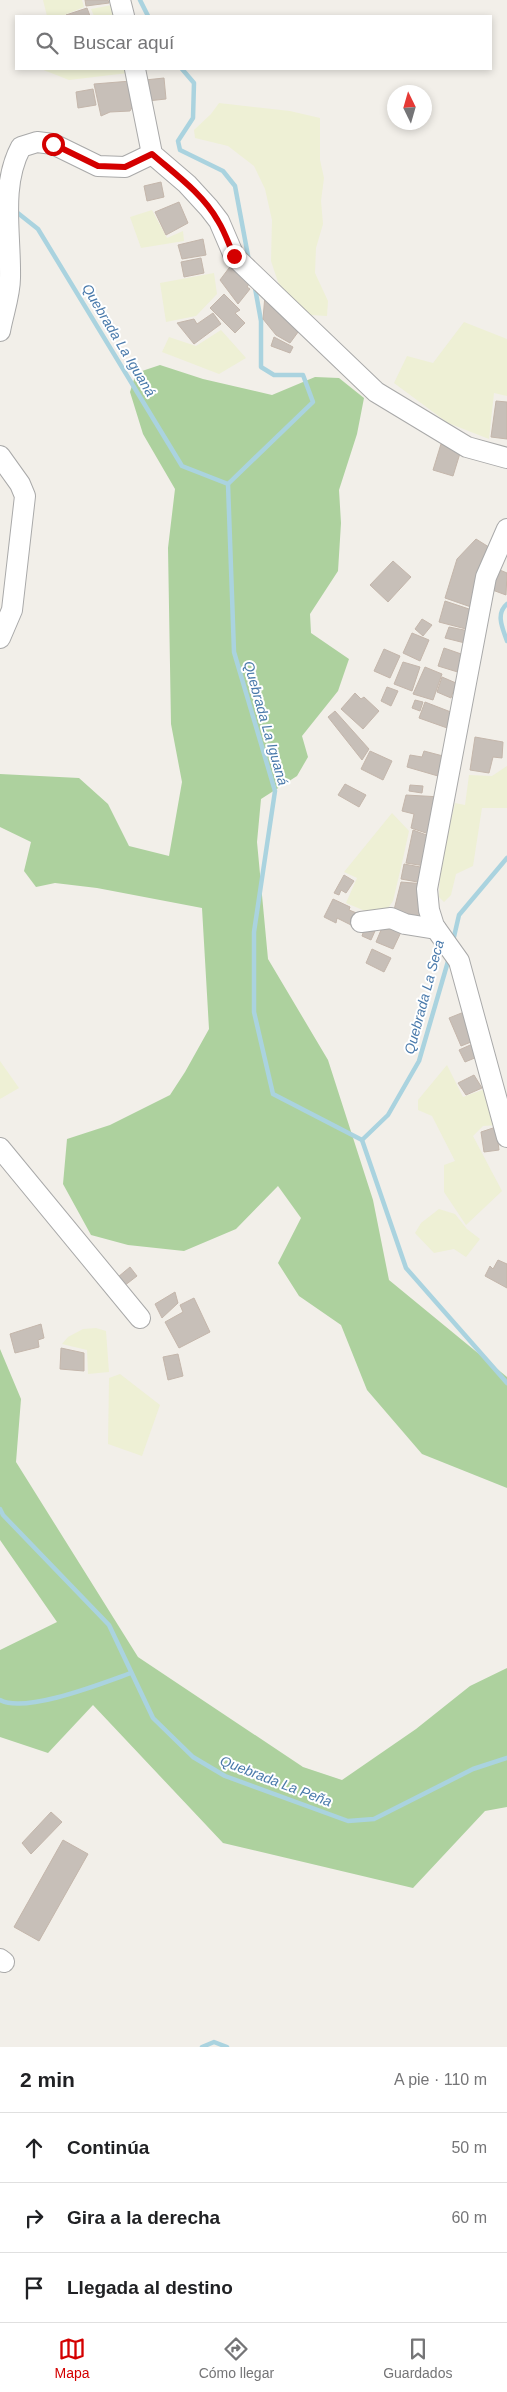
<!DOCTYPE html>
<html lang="es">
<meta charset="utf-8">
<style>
body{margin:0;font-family:Helvetica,sans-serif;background:#f2f2f2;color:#202124}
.compass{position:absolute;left:387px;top:85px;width:45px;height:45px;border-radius:50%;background:#fff;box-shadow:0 2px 8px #0003;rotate:355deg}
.stop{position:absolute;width:15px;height:15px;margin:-11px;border:4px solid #d40000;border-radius:50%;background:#fff}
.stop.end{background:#d40000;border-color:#fff;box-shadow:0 1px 5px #0008}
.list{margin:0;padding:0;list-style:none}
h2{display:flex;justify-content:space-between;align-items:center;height:65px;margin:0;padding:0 20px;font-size:21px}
h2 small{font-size:16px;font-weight:400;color:#757577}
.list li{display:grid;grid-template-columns:32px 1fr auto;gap:15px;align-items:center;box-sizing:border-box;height:70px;padding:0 20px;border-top:1px solid #e0e0e0}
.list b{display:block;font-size:19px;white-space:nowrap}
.list em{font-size:16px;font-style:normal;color:#757577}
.icon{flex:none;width:28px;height:28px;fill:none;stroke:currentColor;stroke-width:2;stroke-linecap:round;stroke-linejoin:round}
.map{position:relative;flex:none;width:507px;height:2047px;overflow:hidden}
.search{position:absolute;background:#fff;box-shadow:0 2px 8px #0003;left:15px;right:15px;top:15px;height:55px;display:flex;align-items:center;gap:12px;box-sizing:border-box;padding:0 18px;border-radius:0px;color:#757577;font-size:19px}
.sheet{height:275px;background:#fff}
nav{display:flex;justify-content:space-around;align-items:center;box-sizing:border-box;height:70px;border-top:1px solid #e0e0e0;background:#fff;font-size:14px;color:#757577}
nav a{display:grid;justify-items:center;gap:2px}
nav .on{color:#d40000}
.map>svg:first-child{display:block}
</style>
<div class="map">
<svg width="507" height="2047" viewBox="0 0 507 2047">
<rect width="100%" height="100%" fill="#f2efe9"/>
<g fill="#eef0d5">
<path d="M43 0H82L84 7 62 16H47Z"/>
<path d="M112 5 115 16H94L91 9Z"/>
<path d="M41 69H127L128 73 69 80Z"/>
<path d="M219 103 290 111 320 118V160L324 178 321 201 323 224 316 248 315 273 328 301 327 316 310 315 295 303 278 282 271 261 272 220 265 189 254 166 228 146 195 138 194 130 211 114Z"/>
<path d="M152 210 167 238 183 231 184 241 141 248 130 217Z"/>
<path d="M214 273 217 294 196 316 166 322 160 283Z"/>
<path d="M464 322 507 339V396L494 393 489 439 448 423 394 383 407 356 433 363Z"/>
<path d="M221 330 246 358 219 374 162 352 169 337 196 346Z"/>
<path d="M507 766V808H482L473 866 456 874 451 895 444 902 439 897 440 867 455 803 465 805 469 775 492 776Z"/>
<path d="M392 813 409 831 402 863 393 901 384 914 370 913 346 903 357 878 344 872Z"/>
<path d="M0 1061 19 1088 0 1099Z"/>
<path d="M447 1065 463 1097 488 1088 498 1125 483 1126 473 1136 502 1191 466 1225 444 1192V1165L455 1161 432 1116 418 1110V1100Z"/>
<path d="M439 1209 455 1214 467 1229 480 1239 466 1257 454 1249 434 1253 415 1233 421 1223Z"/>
<path d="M96 1328 106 1331 109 1372 88 1374 87 1350 62 1344 68 1337 83 1329Z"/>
<path d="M120 1374 160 1405 142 1456 108 1444 109 1378Z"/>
</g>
<g fill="#add19e">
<path d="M160 365 203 379 272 395 315 377 339 378 364 398 357 434 339 490 341 523 338 571 310 614 311 633 349 659 338 691 302 736 308 757 297 776 261 799 257 842 268 959 328 1060 373 1200 389 1280 507 1377V1488L422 1454 367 1390 341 1325 299 1296 278 1263 301 1218 278 1186 236 1229 184 1251 128 1245 91 1235 63 1184 67 1139 110 1125 170 1095 185 1072 209 1029 202 908 97 888 55 883 36 887 24 871 31 842 0 827V774L79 778 108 804 129 846 169 856 182 782 171 724 168 548 175 489 143 434 130 392 136 373Z"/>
<path d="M0 1349 21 1399 16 1462 138 1657 303 1767 342 1780 416 1729 470 1686 507 1668V1807L485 1811 413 1888 223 1843 93 1705 48 1753 0 1737V1650L57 1622 0 1540Z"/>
</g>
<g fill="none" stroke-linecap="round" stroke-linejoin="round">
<g stroke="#aad3df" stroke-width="4.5">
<path d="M140 0 148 16"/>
<path d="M182 69 194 83 193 118 178 141 180 150 223 171 235 186 249 261"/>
<path d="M14 210 38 229 182 466 228 484 234 652 275 791 254 932V1012L273 1094 362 1140 406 1268 507 1383"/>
<path d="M228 484 313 402 303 375H274L261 367V321L255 288"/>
<path d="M507 604C495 614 503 629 507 641"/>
<path d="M453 941 459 915 507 858"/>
<path d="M362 1140 388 1115 419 1061 449 958"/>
<path d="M0 1509 3 1515 109 1625 153 1718 193 1757 225 1776 348 1821 374 1819 473 1769 507 1758"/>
<path d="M0 1700C25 1714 103 1683 131 1673"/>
<path d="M202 2047 214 2042 227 2047"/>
</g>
</g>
<g fill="#c7bfb8" stroke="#c4b6ab">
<path d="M85 0H108L109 3 86 6Z"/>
<path d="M87 8 90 16 66 15Z"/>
<path d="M164 78 166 99 147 101 145 80Z"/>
<path d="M131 81 137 99 130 111 110 112 101 116 94 84Z"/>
<path d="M93 89 96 105 78 108 76 92Z"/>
<path d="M161 182 164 197 147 201 144 186Z"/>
<path d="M179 202 188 223 166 235 155 212Z"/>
<path d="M203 239 206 255 182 259 178 245Z"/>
<path d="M201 258 204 273 184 277 181 262Z"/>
<path d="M232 264 249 284 247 287 250 289 238 304 220 280Z"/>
<path d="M224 294 240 310 235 313 245 323 235 333 210 308Z"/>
<path d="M265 295 301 328 290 343 276 335 263 319Z"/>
<path d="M213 313 221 324 194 344 177 323 194 319 197 324Z"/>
<path d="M274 337 293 347 290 353 271 346Z"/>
<path d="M496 401 507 402V439L491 437Z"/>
<path d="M441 444 461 450 453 476 433 470Z"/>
<path d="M476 539 492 549 471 607 445 598 457 559Z"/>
<path d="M393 561 411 577 388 602 370 585Z"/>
<path d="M495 568 507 573 506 595 487 588Z"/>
<path d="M445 601 472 610 466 629 439 622Z"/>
<path d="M422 619 432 625 423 636 415 629Z"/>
<path d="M449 627 469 631 465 643 445 638Z"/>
<path d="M412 633 429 640 420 661 403 653Z"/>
<path d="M444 648 467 656 461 673 438 666Z"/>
<path d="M384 649 400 656 390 678 374 671Z"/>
<path d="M403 662 420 667 412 691 394 684Z"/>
<path d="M425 667 442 674 433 700 413 694Z"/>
<path d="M442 677 456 683 451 698 437 692Z"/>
<path d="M387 687 398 691 391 706 381 701Z"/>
<path d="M355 693 361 699 364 697 379 711 363 729 341 709Z"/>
<path d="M415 700 423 702 420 711 412 708Z"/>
<path d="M425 702 456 714 450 729 419 718Z"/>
<path d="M335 711 369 749 362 760 328 717Z"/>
<path d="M475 737 503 742 502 758 493 757 489 773 470 770Z"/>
<path d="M370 751 392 761 383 780 361 769Z"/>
<path d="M424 751 443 756 438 776 407 767 410 755 422 757Z"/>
<path d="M345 784 366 795 359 807 338 795Z"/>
<path d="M410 785 423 786 422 793 409 791Z"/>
<path d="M406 795 441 797 429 834 411 828 414 814 402 811Z"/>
<path d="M413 830 432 837 425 866 406 863Z"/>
<path d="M404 864 426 868 423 883 401 879Z"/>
<path d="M344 875 354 881 346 893 341 890 339 895 334 893Z"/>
<path d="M401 882 425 884 420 917 394 910Z"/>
<path d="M333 899 350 907 349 910 359 914 353 926 337 918 336 923 324 917Z"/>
<path d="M384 923 402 930 393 949 376 942Z"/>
<path d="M365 927 375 931 371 940 362 936Z"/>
<path d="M372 949 391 958 384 972 366 963Z"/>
<path d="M464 1012 476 1040 461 1046 449 1018Z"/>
<path d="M477 1042 482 1055 465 1062 459 1050Z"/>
<path d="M474 1075 482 1088 466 1095 458 1083Z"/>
<path d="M496 1127 499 1150 484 1152 481 1132Z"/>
<path d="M498 1260 507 1264V1288L485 1276 490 1266 493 1269Z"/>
<path d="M130 1267 137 1276 124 1286 118 1277Z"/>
<path d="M175 1292 178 1303 162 1318 155 1304Z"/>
<path d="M194 1298 210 1332 179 1348 165 1322 183 1312 180 1305Z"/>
<path d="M41 1324 44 1338 38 1340 39 1347 15 1353 10 1334Z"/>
<path d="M61 1348 84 1353V1371L60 1369Z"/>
<path d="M178 1354 183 1376 168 1380 163 1357Z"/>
<path d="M51 1812 62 1822 31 1854 22 1843Z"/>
<path d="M63 1840 88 1854 39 1941 14 1927Z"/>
</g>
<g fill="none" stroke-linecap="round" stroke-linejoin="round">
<g stroke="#a9a9a9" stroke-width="22">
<g id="minor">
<path d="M120 0 124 16"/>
<path d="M135 69 152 154 187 184 209 208 219 221 234 256 376 392 467 447 507 458"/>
<path d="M0 331C3 314 10 295 10 278 11 234 0 186 21 147L37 142 53 144 98 166 125 167 152 154"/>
<path d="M0 456 20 484 25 496 12 610 0 638"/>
<path d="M507 529 486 577 427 889 429 910 434 926 459 961 507 1137"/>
<path d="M361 922 391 918 405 924 436 929"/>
<path d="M0 1148 140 1318"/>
<path d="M0 1959 4 1962"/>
</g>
</g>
<use href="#minor" stroke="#fff" stroke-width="20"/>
</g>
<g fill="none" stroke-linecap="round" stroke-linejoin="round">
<path stroke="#d40000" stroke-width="6" d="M53 144 98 166 125 167 152 154C175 174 203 194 218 221 225 232 229 245 234 256"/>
</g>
<g text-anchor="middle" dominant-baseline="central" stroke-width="4" stroke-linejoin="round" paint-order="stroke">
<g font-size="14" font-style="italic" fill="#4a7aab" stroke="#fff">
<text transform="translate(119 340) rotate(59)">Quebrada La Iguaná</text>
<text transform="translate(266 723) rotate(74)">Quebrada La Iguaná</text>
<text transform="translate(424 997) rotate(-75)">Quebrada La Seca</text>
<text transform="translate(276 1781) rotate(21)">Quebrada La Peña</text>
</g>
</g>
</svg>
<svg class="compass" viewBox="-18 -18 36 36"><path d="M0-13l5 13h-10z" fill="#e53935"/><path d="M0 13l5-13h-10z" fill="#757577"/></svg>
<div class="stop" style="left:53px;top:144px"></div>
<div class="stop end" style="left:234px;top:256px"></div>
<div class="search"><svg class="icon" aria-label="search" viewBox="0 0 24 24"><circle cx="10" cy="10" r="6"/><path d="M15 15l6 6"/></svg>Buscar aquí</div>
</div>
<section class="sheet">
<h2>2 min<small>A pie · 110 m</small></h2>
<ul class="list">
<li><svg class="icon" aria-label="ahead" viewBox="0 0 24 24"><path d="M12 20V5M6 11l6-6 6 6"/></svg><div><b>Continúa</b></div><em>50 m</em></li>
<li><svg class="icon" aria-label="right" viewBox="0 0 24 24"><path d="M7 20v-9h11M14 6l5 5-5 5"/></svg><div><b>Gira a la derecha</b></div><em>60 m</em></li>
<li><svg class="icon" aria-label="arrive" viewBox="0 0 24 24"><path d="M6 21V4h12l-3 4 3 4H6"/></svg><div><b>Llegada al destino</b></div></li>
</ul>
</section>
<nav>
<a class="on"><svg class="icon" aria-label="map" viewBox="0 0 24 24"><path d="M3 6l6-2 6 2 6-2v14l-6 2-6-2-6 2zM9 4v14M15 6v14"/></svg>Mapa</a>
<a><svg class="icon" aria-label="directions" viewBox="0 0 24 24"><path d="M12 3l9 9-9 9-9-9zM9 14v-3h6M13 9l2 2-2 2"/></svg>Cómo llegar</a>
<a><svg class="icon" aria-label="saved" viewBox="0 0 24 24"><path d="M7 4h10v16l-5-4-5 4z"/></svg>Guardados</a>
</nav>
